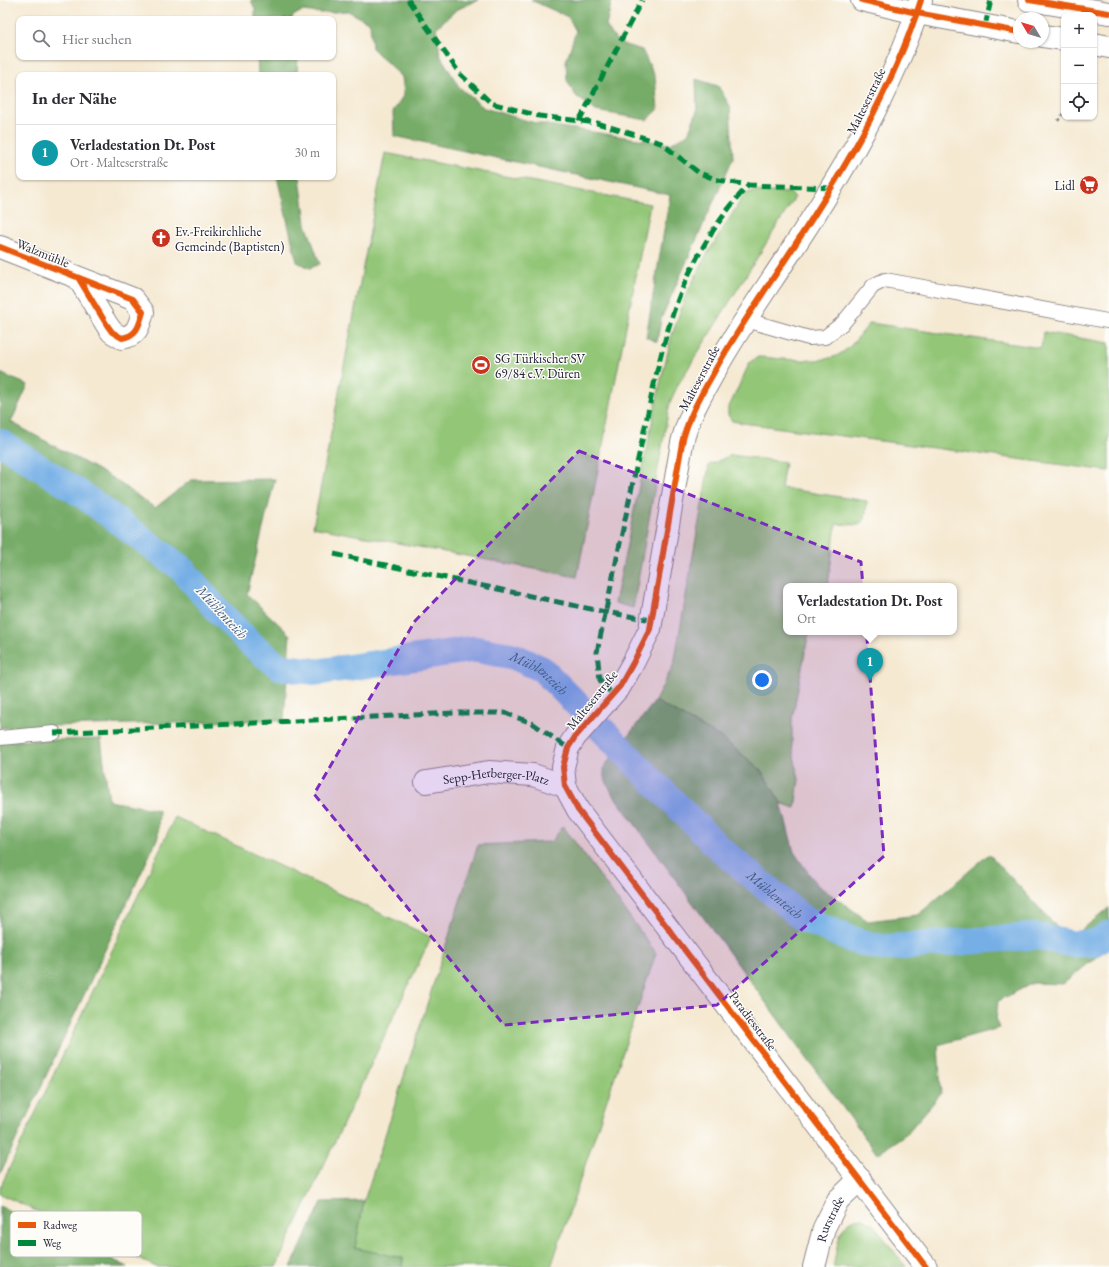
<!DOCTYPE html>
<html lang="de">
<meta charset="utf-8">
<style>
body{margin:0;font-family:"EB Garamond",serif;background:#f2f2f3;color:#2b2b33}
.controls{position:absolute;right:12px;top:12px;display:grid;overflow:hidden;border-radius:8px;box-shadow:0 1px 3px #0004}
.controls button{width:36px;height:36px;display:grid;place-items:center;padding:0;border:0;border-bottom:1px solid #e1e1e2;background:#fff;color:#2b2b33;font:20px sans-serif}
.compass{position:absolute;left:1013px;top:12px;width:36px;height:36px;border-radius:50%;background:#fff;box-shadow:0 1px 3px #0004;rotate:308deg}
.you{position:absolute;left:762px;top:680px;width:14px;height:14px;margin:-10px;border:3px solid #fff;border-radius:50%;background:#1a73e8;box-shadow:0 0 0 6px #1a73e833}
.badge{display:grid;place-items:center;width:26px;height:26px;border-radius:50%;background:#111827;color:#fff;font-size:13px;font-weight:700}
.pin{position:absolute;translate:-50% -33px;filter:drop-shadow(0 1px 2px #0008)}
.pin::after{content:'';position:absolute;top:21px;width:14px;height:12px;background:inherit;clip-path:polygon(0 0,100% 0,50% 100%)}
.popup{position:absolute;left:783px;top:583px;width:174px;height:52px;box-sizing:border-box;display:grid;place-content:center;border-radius:8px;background:#fff;filter:drop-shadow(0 1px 3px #0005);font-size:13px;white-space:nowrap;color:#7c7c81}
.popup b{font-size:15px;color:#2b2b33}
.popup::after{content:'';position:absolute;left:50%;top:100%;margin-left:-8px;border:8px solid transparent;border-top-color:#fff}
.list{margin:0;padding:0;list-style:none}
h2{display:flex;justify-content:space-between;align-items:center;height:52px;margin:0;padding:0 16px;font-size:17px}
h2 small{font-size:13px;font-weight:400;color:#7c7c81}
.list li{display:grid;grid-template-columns:26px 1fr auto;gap:12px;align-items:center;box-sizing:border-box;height:56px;padding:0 16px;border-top:1px solid #e1e1e2}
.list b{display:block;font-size:15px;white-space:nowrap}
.list p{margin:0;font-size:13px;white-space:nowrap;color:#7c7c81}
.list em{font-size:13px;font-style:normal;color:#7c7c81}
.icon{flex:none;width:22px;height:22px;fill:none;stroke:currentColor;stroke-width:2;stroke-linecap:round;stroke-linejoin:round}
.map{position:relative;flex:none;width:1109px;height:1267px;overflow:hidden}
.search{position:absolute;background:#fff;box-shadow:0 1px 3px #0004;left:16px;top:16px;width:320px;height:44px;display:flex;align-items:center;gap:10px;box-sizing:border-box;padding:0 14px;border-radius:8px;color:#7c7c81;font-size:15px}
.panel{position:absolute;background:#fff;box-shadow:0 1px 3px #0004;left:16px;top:72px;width:320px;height:108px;border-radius:8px}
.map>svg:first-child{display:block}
</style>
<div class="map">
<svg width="1109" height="1267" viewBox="0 0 1109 1267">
<rect width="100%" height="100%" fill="#fdfcf7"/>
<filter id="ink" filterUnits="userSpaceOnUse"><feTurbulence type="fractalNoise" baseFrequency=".025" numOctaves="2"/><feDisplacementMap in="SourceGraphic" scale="8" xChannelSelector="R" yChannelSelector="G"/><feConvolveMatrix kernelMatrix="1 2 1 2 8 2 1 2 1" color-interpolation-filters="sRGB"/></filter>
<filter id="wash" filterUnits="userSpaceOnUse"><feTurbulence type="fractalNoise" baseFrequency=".012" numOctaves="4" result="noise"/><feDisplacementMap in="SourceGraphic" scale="16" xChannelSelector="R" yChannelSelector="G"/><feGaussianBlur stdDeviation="0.9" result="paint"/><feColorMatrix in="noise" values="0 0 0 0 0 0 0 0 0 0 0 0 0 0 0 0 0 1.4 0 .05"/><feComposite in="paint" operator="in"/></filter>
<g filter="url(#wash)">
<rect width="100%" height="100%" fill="#f5e9d2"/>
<g fill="#93c677" stroke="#5a7459">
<path d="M385 153 650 204 577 577 313 527Z"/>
<path d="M753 191 790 193 795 197 679 383 670 402 633 608 615 603 660 384 672 335 685 297 706 256 744 195Z"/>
<path d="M870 323 1041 348 1044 332 1109 343V471L743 423 732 421 728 415V409L750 362 758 357C780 358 822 365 840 354 852 347 861 333 870 323Z"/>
<path d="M731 455 785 462 781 488 867 501 865 519 859 525 836 524 828 586H786V632H809L792 719V747L799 779 795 808 781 803 760 769 720 737 655 701 674 664 709 465Z"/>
<path d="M175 817 431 937 276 1267H156L0 1194V1188Z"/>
<path d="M563 826 656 953 551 1267H402L403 1259 355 1248 364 1201 478 845 551 842Z"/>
<path d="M863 1219 874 1225 906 1267H833C837 1252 837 1227 853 1220 856 1219 860 1219 863 1219Z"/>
</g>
<g fill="#76ab68" stroke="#4c6652">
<path d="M251 0H478L456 10 436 28 440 55 459 87 484 108 535 123 670 144 688 134 697 111 696 79 718 86 730 106 733 158 661 319 657 342 646 337 670 195 394 136 393 112 404 94 402 77 372 48 370 23 348 11 321 13 302 11 293 16 292 19H255V9Z"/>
<path d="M531 0H612L606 26 618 43 642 50 655 77 658 110 647 120 596 111 576 96 567 80 566 61 576 31 568 17Z"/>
<path d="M257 57H298L297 75H258Z"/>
<path d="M277 177H300L306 224 320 264 310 268 297 262Z"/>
<path d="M0 373 28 385 11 422 114 479 155 508 191 480 275 479 247 594 290 635 284 720 53 726 0 728Z"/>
<path d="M655 701 720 737 760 769 781 803 794 852 816 884 868 921 918 915 989 854 1069 940 1109 908V947L1063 984 1033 983 998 1001 996 1021 999 1028 938 1045 941 1094 907 1133 877 1154 612 793 604 777V767Z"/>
<path d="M101 739 109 801 159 810 158 837 0 1174V741Z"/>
<path d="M364 1201 355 1248 403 1258 402 1267H291L322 1202Z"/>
<path d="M0 1206 128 1267H0Z"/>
</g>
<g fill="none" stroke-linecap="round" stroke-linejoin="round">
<path stroke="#75afe6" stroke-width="27" id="s1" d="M0 442 84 496 181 568 217 610 251 644 280 667 318 672 474 649 513 656 542 669 720 849 804 919 853 940 883 948 1035 936 1072 944 1094 943 1109 934"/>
</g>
</g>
<g filter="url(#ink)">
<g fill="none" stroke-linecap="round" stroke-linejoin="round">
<g stroke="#8c8686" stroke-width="16">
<g id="lane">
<path d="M746 320 809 338 825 337 843 323 873 286 885 280 1107 321"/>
<path d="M0 738 54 733"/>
</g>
</g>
<g stroke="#8c8686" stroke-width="24">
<g id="street">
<path d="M921 0C892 92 840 177 787 257 762 295 736 332 714 372 701 395 688 417 682 443L650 629 633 663 620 686 575 737 568 748 563 767 565 786 578 810 926 1267"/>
<path d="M0 247 133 299 143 312C139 325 138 335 122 338L112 332 107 325 79 279"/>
<path id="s2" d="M426 782 489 772 533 775 565 786"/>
<path id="s3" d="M814 1267 824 1228 838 1200 860 1179"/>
</g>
</g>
<g stroke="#8c8686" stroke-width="24">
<g id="secondary">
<path d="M862 0 917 13 1019 32"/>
<path d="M1029 0 1109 13"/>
<path d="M1043 36 1064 39"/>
<path d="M1094 44 1109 47"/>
</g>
</g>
<path stroke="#8c8686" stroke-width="2.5" stroke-dasharray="3 3" stroke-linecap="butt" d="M1058 121 1064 112"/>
<use href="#lane" stroke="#fff" stroke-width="14"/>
<use href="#street" stroke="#fff" stroke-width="22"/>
<use href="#secondary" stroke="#fff" stroke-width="22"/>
<g stroke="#00873e" stroke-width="5" stroke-dasharray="10 5" stroke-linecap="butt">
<path d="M408 0 460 74 491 103 539 116 597 123 661 143 699 173 718 180 749 185 832 188"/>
<path d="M985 26 991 0"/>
<path d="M579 121 642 0"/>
<path d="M334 554 605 612 652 620"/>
<path d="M612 694 600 680 597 652C611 587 624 523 638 459 648 414 656 368 670 323 684 275 714 221 749 185"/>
<path d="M54 733 454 713H505L532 723 568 748"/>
</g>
<g stroke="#fdfcf7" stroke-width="8">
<g id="cycleway">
<path d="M862 0 917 13 1019 32"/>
<path d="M921 0C892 92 840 177 787 257 762 295 736 332 714 372 701 395 688 417 682 443L650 629 633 663 620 686 575 737 568 748 563 767 565 786 578 810 926 1267"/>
<path d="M1029 0 1109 13"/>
<path d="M0 247 133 299 143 312C139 325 138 335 122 338L112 332 107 325 79 279"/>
</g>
</g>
<use href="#cycleway" stroke="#e8590c" stroke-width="6"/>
</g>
</g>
<path fill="#7b2cbf" fill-opacity="0.2" stroke="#7b2cbf" stroke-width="3" stroke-dasharray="8 5" stroke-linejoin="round" d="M579 451 861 562 884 856 717 1005 504 1025 314 794 415 621Z"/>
<defs>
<g id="supermarket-disc" transform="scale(1)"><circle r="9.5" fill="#c8321e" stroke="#fdfcf7"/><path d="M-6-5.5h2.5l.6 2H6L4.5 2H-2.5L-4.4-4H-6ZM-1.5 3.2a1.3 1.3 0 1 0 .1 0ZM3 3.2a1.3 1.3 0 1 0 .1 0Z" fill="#fff"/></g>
<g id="church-disc" transform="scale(1)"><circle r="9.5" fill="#c8321e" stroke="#fdfcf7"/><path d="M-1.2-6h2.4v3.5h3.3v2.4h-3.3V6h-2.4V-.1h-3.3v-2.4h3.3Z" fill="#fff"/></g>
<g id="stadium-disc" transform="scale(1)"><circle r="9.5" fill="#c8321e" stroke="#fdfcf7"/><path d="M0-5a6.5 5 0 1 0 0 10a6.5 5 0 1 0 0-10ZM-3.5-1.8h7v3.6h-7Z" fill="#fff"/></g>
</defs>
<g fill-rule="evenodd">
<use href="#supermarket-disc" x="1089" y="185"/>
<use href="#church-disc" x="161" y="238"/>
<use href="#stadium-disc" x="481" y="365"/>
</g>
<g text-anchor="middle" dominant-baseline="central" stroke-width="3" stroke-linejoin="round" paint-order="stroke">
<g font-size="13" fill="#22223b" stroke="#fdfcf7">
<text transform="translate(866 101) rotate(-64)">Malteserstraße</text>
<text transform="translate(43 253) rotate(22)">Walzmühle</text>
<text transform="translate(699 378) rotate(-62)">Malteserstraße</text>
<text transform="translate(592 700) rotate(-51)">Malteserstraße</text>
<text stroke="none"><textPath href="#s2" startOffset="71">Sepp-Herberger-Platz</textPath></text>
<text transform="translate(753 1021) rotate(53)">Paradiesstraße</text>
<text stroke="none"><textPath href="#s3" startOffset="51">Rurstraße</textPath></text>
</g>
<g font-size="13" fill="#22223b" stroke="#fdfcf7" text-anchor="start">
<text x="1075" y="185" text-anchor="end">Lidl</text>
<text x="175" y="231">Ev.-Freikirchliche<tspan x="175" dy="15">Gemeinde (Baptisten)</tspan></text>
<text x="495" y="358">SG Türkischer SV<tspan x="495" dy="15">69/84 e.V. Düren</tspan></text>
</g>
<g font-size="14" font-style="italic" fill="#435a7f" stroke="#fdfcf7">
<text transform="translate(222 612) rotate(47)">Mühlenteich</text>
<text stroke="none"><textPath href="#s1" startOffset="628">Mühlenteich</textPath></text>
<text stroke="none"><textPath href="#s1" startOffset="953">Mühlenteich</textPath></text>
</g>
</g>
<rect x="10" y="1211" width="132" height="46" rx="6" fill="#fdfcf7" stroke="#bbbbbf" stroke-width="1"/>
<rect x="18" y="1222" width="18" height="6" fill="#e8590c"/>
<rect x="18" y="1240" width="18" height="6" fill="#00873e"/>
<g font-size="11" fill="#22223b">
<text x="43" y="1229">Radweg</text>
<text x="43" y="1247">Weg</text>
</g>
</svg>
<div class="controls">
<button>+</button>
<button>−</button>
<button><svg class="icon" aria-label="locate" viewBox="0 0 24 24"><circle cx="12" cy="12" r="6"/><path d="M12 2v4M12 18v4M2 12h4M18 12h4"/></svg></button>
</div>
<svg class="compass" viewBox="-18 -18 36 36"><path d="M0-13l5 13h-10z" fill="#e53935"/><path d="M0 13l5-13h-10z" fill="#7c7c81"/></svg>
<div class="you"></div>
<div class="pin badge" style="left:870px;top:681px;background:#0f9aa8">1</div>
<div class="popup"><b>Verladestation Dt. Post</b>Ort</div>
<div class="search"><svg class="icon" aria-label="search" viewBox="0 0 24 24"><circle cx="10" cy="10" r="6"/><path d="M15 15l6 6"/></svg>Hier suchen</div>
<section class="panel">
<h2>In der Nähe<small></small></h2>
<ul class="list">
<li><span class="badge" style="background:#0f9aa8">1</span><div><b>Verladestation Dt. Post</b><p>Ort · Malteserstraße</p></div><em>30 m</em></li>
</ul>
</section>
</div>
